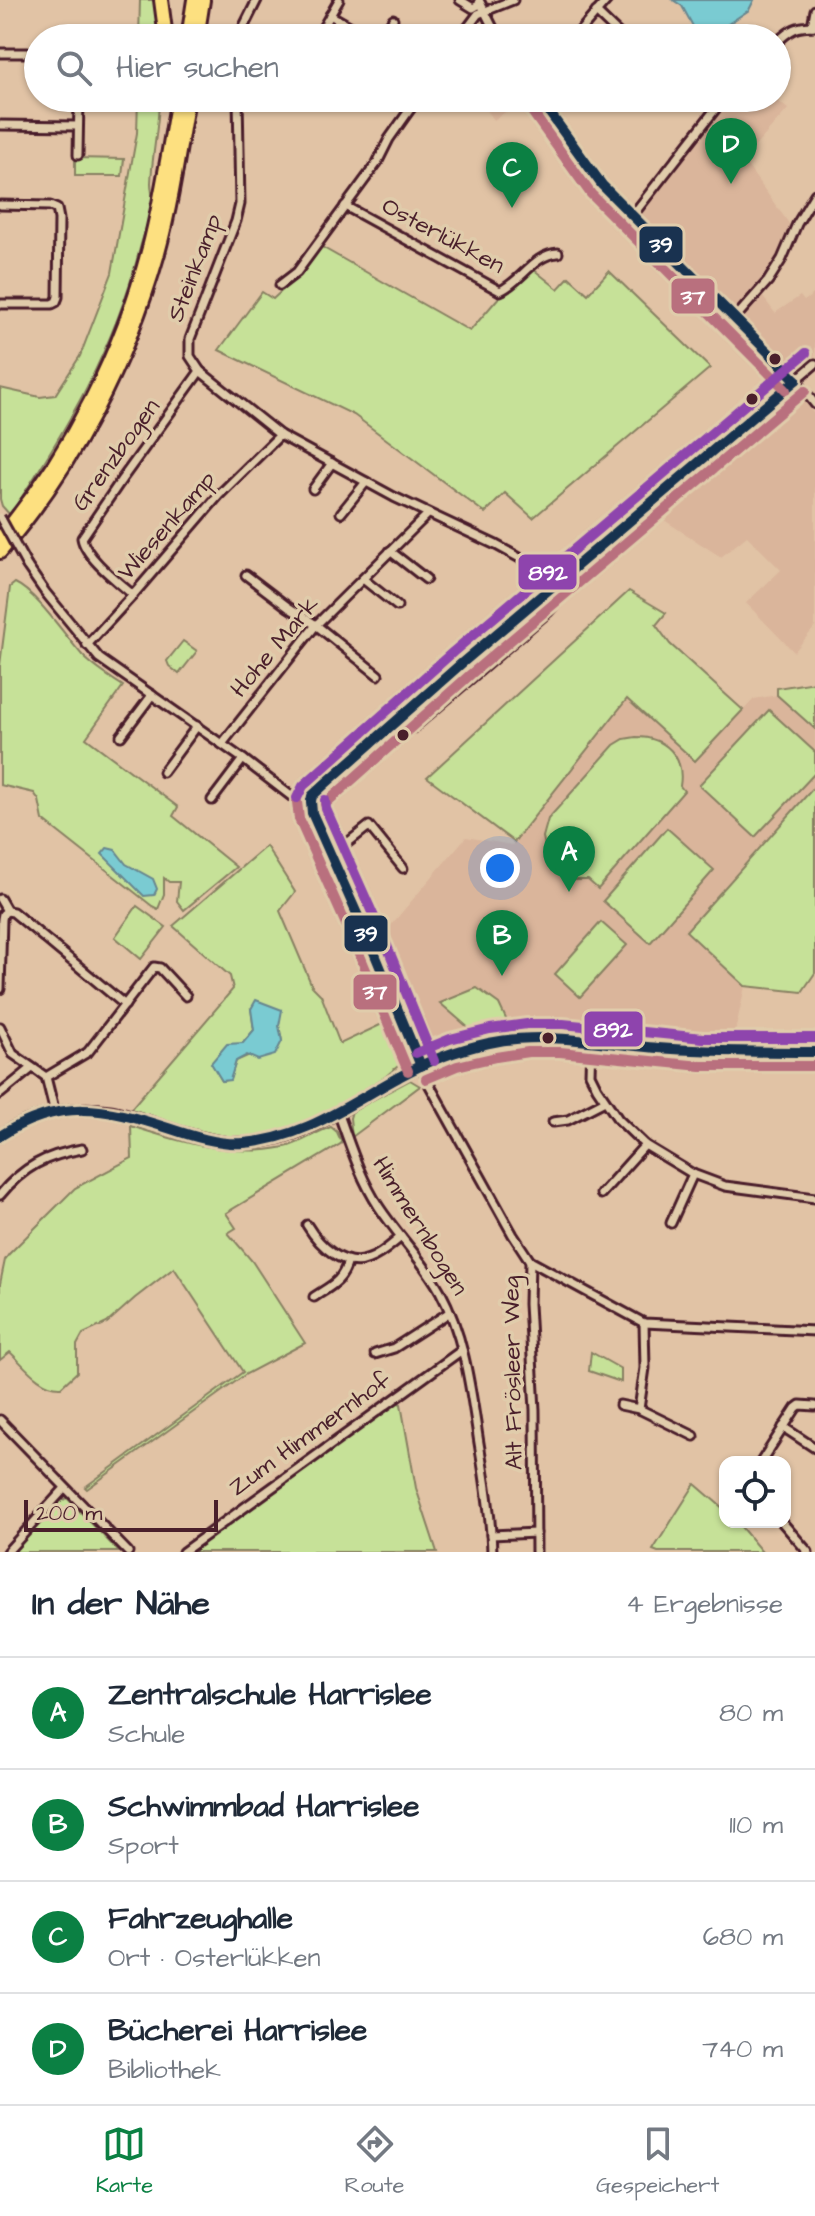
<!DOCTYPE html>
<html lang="de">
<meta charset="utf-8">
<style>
body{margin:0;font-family:"Architects Daughter",sans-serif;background:#f2f2f3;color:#1f2937}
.controls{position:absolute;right:24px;bottom:24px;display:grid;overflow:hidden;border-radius:16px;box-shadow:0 2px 6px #0004}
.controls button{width:72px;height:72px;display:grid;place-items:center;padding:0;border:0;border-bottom:2px solid #e0e1e3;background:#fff;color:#1f2937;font:40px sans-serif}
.scale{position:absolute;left:24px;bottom:20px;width:194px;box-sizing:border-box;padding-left:8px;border:4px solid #4a1f2b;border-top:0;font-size:22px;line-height:28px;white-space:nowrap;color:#4a1f2b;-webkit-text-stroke:6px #e0ccab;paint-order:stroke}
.you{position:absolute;left:500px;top:868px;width:28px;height:28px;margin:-20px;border:6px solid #fff;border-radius:50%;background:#1a73e8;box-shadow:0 0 0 12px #1a73e833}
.badge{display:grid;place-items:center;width:52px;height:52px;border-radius:50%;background:#0b8043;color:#fff;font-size:26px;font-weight:700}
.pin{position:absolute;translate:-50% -66px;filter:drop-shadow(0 2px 4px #0008)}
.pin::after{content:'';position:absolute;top:42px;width:28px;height:24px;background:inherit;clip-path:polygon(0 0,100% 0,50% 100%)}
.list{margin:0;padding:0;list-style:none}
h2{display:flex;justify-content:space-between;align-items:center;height:104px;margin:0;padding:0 32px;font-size:34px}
h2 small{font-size:26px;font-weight:400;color:#747a83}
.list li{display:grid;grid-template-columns:52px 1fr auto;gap:24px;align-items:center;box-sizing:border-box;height:112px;padding:0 32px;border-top:2px solid #e0e1e3}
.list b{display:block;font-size:30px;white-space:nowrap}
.list p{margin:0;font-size:26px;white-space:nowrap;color:#747a83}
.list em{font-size:26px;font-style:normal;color:#747a83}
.icon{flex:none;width:44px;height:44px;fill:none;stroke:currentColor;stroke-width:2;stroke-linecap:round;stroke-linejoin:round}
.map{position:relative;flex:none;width:815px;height:1552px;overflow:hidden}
.search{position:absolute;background:#fff;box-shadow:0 2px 6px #0004;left:24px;right:24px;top:24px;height:88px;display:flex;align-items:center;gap:20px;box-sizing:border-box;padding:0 28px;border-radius:44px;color:#747a83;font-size:30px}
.sheet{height:552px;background:#fff}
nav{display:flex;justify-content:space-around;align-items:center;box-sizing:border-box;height:112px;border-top:2px solid #e0e1e3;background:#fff;font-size:22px;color:#747a83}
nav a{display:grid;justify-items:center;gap:4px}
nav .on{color:#0b8043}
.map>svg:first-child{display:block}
</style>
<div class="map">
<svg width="815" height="1552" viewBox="0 0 815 1552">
<rect width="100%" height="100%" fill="#e1c3a5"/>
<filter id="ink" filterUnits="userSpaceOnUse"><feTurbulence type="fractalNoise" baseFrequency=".0125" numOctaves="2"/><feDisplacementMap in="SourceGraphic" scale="16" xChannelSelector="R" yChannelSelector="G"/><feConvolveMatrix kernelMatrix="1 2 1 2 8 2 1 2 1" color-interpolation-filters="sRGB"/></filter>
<g filter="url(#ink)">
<g fill="#dab59b">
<path d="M487 98H526L494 120 481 102Z"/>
<path d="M729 98H774L788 109 743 160 793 229 777 260 757 289 775 313 800 296 804 301 815 293V355L796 372 639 213Z"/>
<path d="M793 388 815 415V627L794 652 746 603 781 570 747 536 721 557 647 509Z"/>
<path d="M777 695 815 729V786L687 931 745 986 732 1046 548 1029 527 1030 463 1041 432 1048 422 1043 414 1033 374 945 466 837 512 845 627 699 695 761 754 699Z"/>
</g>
<g fill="#c6e198" stroke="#888062" stroke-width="2" fill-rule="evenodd">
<path d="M140 0H155L158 38H139Z"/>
<path d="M138 98H159C159 126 152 154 151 183 151 189 153 195 152 201 151 217 144 233 140 248 114 350 67 429 10 515L2 506 0 499V388L40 397 55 395 80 356 112 273 137 133Z"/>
<path d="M75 158 124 159 122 176H75Z"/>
<path d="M320 246 470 331 500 296 505 295 533 269 558 289 569 277 588 294 609 271 710 368 533 518 505 493 485 513 354 415 219 350 262 292 273 299 304 270Z"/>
<path d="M15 583C37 593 65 636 83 656 95 668 109 677 123 686L86 738 178 807 173 816 236 867 184 910 177 901 179 882H169L164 878V894L158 909 152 906 43 820 39 800 34 793 0 785V665L10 587Z"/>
<path d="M629 591 666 613 656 625 670 644 743 710 695 761 627 699 514 842 427 777Z"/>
<path d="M183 641 197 651 179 674 169 666 167 661Z"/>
<path d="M815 682V729L777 695V688Z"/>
<path d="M769 710 815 752V773L755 837 699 785Z"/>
<path d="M636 737C665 737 685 756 680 786L684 791 598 889 588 880H575L559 871 547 856 543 837 548 819 614 745 624 739Z"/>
<path d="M815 786V973L802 992 745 986 686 931Z"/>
<path d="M667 828 714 870 650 943 603 901Z"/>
<path d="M266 846 295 892 280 911 312 986 321 995 340 1044 395 1018 409 1057 386 1076 330 1110 289 1133 241 1141 196 1134 128 1112 233 989 230 976 173 926ZM251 1009 279 1026 282 1041 236 1061 230 1079 222 1081 212 1063 243 1043 254 1030Z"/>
<path d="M137 906 166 927 141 959 115 937Z"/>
<path d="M601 922 627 945 580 997 555 974Z"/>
<path d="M477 988 499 1004 507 1021 471 1030 440 1003Z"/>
<path d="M410 1080 420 1086 352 1137 350 1118 352 1111Z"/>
<path d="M131 1126C180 1142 232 1158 285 1147 302 1143 315 1132 331 1127L337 1132 342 1143 226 1213 236 1228 228 1233 252 1261 305 1343 246 1374 87 1489 85 1487 243 1372 174 1268 135 1298 107 1323 83 1334 77 1345V1372L61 1387C40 1388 24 1365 10 1352L0 1360V1284L5 1260 9 1254 75 1188 132 1158Z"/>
<path d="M591 1352 621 1369V1382L589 1371Z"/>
<path d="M397 1402 401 1404 416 1488 437 1552H191Z"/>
<path d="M695 1484 725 1510V1522H737L762 1552H658L653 1550Z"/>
<path d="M67 1498 119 1552H13L59 1502Z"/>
</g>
<g fill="#7acbd2" stroke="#67868f" stroke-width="2">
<path d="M673 0H754L749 10 707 38H687V32L694 28 682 6Z"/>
<path d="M107 848 115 850 126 864 153 879 157 889 154 895 144 896 102 854Z"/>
<path d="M256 1000 282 1010 279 1026 282 1041 275 1055 258 1060 247 1055 236 1061 230 1080 222 1081 211 1063 227 1044 243 1043 254 1030 251 1009Z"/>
</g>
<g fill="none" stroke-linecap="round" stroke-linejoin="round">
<g stroke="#4a1f2b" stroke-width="13">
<g id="minor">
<path d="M460 0 473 8 480 4"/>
<path d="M479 0 498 38"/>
<path d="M596 12 623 38"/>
<path d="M330 15 370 38"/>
<path d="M812 26 815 10"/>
<path d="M238 38 257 0"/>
<path d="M319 38 321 31 339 0"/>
<path d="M381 38 393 19"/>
<path d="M460 38 478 14 513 0"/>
<path d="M574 38 607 0"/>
<path d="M777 42C791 29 796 26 815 26"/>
<path d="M0 53H38"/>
<path d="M238 98 240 204 236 221 190 339V356L200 371 280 435 394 497 496 545 527 562 555 584 559 594 557 602 549 611 413 728 399 736 376 739"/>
<path d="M279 98 285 100 288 98"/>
<path d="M539 98 602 185 796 380 815 404"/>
<path d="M673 98 675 100"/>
<path d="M0 125 78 126"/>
<path d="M78 155 79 98"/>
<path d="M0 205 50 206 57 209 59 219 58 297 56 302 52 304H0"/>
<path d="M345 206 500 291C521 282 534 254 558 253"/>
<path d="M632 216 724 98"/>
<path d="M280 285 297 272 377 163 389 139 418 98"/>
<path d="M735 318 768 281 782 259 797 224 815 194"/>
<path d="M313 489 332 463"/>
<path d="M341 513 366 482"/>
<path d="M390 551 426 579"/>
<path d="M27 566 45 592 99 658 243 759 291 796 302 801H311"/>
<path d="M246 575 288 607 316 625 378 675"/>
<path d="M363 579 397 606"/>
<path d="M133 595C118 582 85 557 82 538L122 479 200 371"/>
<path d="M87 645 133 595 219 495 280 435"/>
<path d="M121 736 152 695"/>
<path d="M222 744 316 625 428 514"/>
<path d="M163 772 197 726"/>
<path d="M212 800 243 759"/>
<path d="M311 801 312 813 374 952 429 1084 513 1235 530 1261 644 1323 815 1331"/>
<path d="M311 801 312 796 325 784 462 663 815 364"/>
<path d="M332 855 369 826 403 868"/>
<path d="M0 899 7 911"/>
<path d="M0 989 2 919 3 914 7 911 13 912 125 1005"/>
<path d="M0 1027 13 1054 46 1077 88 1052 154 967 160 968 186 996"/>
<path d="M591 1042 590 1074 597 1088 618 1119 645 1145 693 1174 725 1186 815 1198"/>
<path d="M46 1077 55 1113"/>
<path d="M0 1094 32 1068"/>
<path d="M338 1112C350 1145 360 1178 379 1207 398 1236 423 1260 440 1291 465 1337 471 1392 479 1443 485 1479 491 1516 492 1552"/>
<path d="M553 1122 568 1120 605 1101"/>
<path d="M601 1194 645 1145"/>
<path d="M0 1195C23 1167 46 1155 82 1149"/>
<path d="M671 1223 693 1174"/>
<path d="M307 1225C319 1245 344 1270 369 1259 381 1255 391 1245 401 1237"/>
<path d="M530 1261 529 1304 535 1410 536 1552"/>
<path d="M314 1297C332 1285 342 1282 348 1261"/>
<path d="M375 1354 394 1348 450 1312"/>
<path d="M620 1405 639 1409 694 1436"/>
<path d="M639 1409 645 1368 644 1323"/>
<path d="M0 1420 128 1552"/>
<path d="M783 1427 815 1448"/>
<path d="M761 1462 796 1408 800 1405 815 1406"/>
<path d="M782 1522 808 1552"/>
<path d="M491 1535 536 1533"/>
<path d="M7 1552 65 1488"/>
<path d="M183 1552 462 1350"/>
</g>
</g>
<g stroke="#4a1f2b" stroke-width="15">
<path id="tertiary" d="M0 1136C31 1114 73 1105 110 1111 134 1115 157 1125 180 1132 201 1138 223 1144 245 1143 312 1140 362 1094 420 1066 442 1055 466 1049 489 1043 545 1030 602 1044 658 1048 710 1052 762 1052 815 1052"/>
</g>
<g stroke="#4a1f2b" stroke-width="18">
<g id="trunk">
<path d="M161 0 166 38"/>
<path d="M188 38 194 0"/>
<path d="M197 38 203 0"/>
<path d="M0 538C70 455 122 352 149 248 162 198 169 148 178 98"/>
<path d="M0 552C74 466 127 362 158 253 172 202 179 150 188 98"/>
</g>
</g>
<use href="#minor" stroke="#e0ccab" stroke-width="7"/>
<use href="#tertiary" stroke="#e0ccab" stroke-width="9"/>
<use href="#trunk" stroke="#fde080" stroke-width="12"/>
<g stroke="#4a1f2b" stroke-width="13" stroke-linecap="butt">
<path id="minor-bridge" d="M0 517 27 566"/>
</g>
<use href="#minor-bridge" stroke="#e0ccab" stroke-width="7"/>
<g stroke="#e0ccab" stroke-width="16">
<g id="bus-1">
<path d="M539 98 602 185 796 380"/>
<path d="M311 801 312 796 325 784 462 663 796 380"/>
<path d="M311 801 312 813 374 952 421 1066"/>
<path d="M0 1136C60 1098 104 1107 168 1128 192 1136 219 1145 244 1143 303 1139 349 1104 399 1077 427 1061 457 1050 489 1043 545 1031 602 1044 658 1048 710 1052 763 1052 815 1052"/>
</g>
</g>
<g stroke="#e0ccab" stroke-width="16">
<g id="bus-2">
<path d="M528 106 591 194 786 390"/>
<path d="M297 802 299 819 361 958 408 1071"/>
<path d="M325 804 471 674 805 391"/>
<path d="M426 1079 457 1066 496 1057 528 1052H560L701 1066H815"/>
</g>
</g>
<g stroke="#e0ccab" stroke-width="16">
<g id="bus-3">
<path d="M297 798 303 786 453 652 806 353"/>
<path d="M325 800 326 809 387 946 434 1061"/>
<path d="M416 1053 450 1039 490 1029 527 1024H563L703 1038H815"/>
</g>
</g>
<use href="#bus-1" stroke="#193250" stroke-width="10"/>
<use href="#bus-2" stroke="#b9707e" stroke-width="10"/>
<use href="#bus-3" stroke="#8e44ad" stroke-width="10"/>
</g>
</g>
<g fill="#4a1f2b" stroke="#e0ccab" stroke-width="3">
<circle cx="775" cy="359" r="7"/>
<circle cx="752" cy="399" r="7"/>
<circle cx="403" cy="735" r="7"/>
<circle cx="548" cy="1038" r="7"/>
</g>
<g text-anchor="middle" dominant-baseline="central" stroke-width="7" stroke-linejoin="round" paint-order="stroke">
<g font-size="24" fill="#4a1f2b" stroke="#e0ccab">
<text transform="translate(443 236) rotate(28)">Osterlükken</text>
<text transform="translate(195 268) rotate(-69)">Steinkamp</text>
<text transform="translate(116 455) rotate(-54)">Grenzbogen</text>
<text transform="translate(167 526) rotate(-49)">Wiesenkamp</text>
<text transform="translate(275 647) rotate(-50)">Hohe Mark</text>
<text transform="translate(420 1226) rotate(58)">Himmernbogen</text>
<text transform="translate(513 1373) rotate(-91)">Alt Frösleer Weg</text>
<text transform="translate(310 1434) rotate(-36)">Zum Himmernhof</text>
</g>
</g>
<g stroke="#e0ccab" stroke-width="3">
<rect x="638" y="225" width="46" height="39" rx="8" fill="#193250"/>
<rect x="670" y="277" width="46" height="38" rx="8" fill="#b9707e"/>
<rect x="517" y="553" width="61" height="38" rx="8" fill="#8e44ad"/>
<rect x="343" y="914" width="46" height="39" rx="8" fill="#193250"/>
<rect x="352" y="973" width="46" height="38" rx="8" fill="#b9707e"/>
<rect x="583" y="1010" width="61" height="38" rx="8" fill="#8e44ad"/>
</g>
<g font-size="22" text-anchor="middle" font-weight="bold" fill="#fff">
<text x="661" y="252">39</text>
<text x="693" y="304">37</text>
<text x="548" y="580">892</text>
<text x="366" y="941">39</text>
<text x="375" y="999">37</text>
<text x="613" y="1037">892</text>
</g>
</svg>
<div class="controls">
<button><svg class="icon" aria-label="locate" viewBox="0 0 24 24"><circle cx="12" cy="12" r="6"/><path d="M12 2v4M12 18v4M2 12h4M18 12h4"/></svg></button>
</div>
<div class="scale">200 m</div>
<div class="you"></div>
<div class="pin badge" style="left:569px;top:892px">A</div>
<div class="pin badge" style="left:502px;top:976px">B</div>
<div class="pin badge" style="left:512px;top:208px">C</div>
<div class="pin badge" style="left:731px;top:184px">D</div>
<div class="search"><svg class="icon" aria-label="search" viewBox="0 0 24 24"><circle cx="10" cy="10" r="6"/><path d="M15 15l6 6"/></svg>Hier suchen</div>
</div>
<section class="sheet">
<h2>In der Nähe<small>4 Ergebnisse</small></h2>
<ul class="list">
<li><span class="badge">A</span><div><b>Zentralschule Harrislee</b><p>Schule</p></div><em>80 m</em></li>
<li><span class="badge">B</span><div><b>Schwimmbad Harrislee</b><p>Sport</p></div><em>110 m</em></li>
<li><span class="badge">C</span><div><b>Fahrzeughalle</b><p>Ort · Osterlükken</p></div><em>680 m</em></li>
<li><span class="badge">D</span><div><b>Bücherei Harrislee</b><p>Bibliothek</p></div><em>740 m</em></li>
</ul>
</section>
<nav>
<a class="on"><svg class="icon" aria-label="map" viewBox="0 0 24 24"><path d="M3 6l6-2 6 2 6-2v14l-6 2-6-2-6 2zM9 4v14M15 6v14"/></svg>Karte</a>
<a><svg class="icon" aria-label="directions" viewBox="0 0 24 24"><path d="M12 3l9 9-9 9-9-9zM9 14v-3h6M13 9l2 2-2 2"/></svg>Route</a>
<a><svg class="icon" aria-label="saved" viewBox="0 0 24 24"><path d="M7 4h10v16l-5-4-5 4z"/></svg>Gespeichert</a>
</nav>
